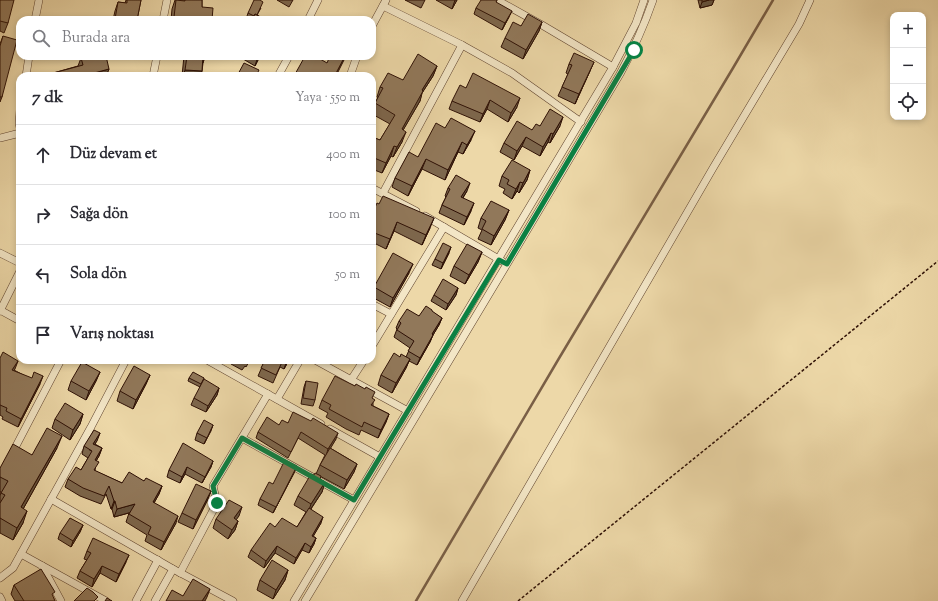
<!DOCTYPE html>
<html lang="tr">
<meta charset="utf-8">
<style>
body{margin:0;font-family:"Sorts Mill Goudy",serif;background:#f2f2f3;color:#2b2b33}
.controls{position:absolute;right:12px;top:12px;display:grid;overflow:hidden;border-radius:8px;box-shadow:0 2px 6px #0003}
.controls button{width:36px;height:36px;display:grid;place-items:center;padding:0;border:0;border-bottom:1px solid #e1e1e2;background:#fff;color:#2b2b33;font:20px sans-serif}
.stop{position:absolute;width:12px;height:12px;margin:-9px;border:3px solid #0b8043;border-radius:50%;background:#fff}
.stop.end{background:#0b8043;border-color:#fff;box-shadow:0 1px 4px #0008}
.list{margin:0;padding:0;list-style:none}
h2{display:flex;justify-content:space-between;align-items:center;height:52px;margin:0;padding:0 16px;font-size:17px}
h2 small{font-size:13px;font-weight:400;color:#7c7c81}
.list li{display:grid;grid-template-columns:26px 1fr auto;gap:12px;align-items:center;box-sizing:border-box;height:60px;padding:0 16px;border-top:1px solid #e1e1e2}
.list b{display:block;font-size:15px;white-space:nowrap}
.list em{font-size:13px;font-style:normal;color:#7c7c81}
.icon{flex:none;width:22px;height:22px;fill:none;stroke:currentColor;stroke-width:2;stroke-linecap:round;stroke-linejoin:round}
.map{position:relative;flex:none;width:938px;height:601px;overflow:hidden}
.search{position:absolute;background:#fff;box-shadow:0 2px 6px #0003;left:16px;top:16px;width:360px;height:44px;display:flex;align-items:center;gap:10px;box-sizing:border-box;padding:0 14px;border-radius:12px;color:#7c7c81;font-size:15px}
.panel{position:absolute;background:#fff;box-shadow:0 2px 6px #0003;left:16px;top:72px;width:360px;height:292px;border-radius:12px}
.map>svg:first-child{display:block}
</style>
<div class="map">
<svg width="938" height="601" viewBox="0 0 938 601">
<rect width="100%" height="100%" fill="#edd8a8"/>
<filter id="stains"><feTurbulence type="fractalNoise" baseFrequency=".005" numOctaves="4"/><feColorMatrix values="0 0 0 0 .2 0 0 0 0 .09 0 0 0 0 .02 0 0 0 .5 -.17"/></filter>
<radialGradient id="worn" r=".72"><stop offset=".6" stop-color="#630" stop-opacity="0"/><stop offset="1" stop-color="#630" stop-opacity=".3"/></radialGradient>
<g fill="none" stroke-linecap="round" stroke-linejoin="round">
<path stroke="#7a5f46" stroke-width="2.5" d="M416 601 558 360 733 68 773 0"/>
<g stroke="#5e422e" stroke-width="8">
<g id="street">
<path d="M497 0 542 25 613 67"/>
<path d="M383 6 462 45 512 73 581 122"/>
<path d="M35 20 39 0"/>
<path d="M163 20 167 0"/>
<path d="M308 20 318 0"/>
<path d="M372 26 386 0"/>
<path d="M26 76 29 56"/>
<path d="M153 76 157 56"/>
<path d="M278 76 289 56"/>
<path d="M350 76 357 56"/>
<path d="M20 110 19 123 20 128"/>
<path d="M0 138 20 133"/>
<path d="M372 188 416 211"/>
<path d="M383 193 462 45"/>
<path d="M425 216 502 261"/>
<path d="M0 253 20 263"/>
<path d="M372 304 391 314"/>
<path d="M0 310 20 321"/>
<path d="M0 311 20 271"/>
<path d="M372 346 444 227"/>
<path d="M207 360 321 424"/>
<path d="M315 360 408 411"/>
<path d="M351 380 364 360"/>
<path d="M277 399 300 360"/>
<path d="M330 429 380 457"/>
<path d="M242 438 354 500"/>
<path d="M16 446 61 360"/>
<path d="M51 499 173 569 233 601"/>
<path d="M21 554 106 601"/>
<path d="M42 566 61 601"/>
<path d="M180 573 217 503 213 486 268 394"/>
<path d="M0 578 13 568 91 427 126 360"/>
<path d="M0 597 2 601"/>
<path d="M136 601 158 560"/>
<path d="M155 601 173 569"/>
<path d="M294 601 613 67 636 23 644 0"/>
<path d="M305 601 507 264 620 74C633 50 644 26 653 0"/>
<path d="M462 601 713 168 799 24 810 0"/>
</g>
</g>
<path stroke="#2e1005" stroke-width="1.5" stroke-dasharray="3 2" stroke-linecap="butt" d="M518 601 938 261"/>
<use href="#street" stroke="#f3e6c6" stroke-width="7"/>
</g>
<g fill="#7d674d" stroke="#2e1005">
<path d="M0 0 8 23 4 33 0 31Z"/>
<path d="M126 0H141L137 20H113L115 11 118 2 125 3Z"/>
<path d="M175 0H202V7L212 20H171L172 9Z"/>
<path d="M277 0H293L289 7Z"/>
<path d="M405 0H425L421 8Z"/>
<path d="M436 0H457L452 9Z"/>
<path d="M497 0 496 3 509 17 502 30 474 14 476 8Z"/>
<path d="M698 0H714L712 5 700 8Z"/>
<path d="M261 8 257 15 266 20H248L246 19 248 13Z"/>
<path d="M542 22 539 31 523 59 501 47 505 38 521 26Z"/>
<path d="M3 36 2 97 0 102V44Z"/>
<path d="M184 56H205L203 63 202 71 200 76H182Z"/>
<path d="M238 56H260L255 66Z"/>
<path d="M81 58 109 69 106 76H46V75L78 66Z"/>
<path d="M569 64 590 71 575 104 558 96 568 74 566 73Z"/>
<path d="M437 66 433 76 422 93 420 101 403 130 402 142 393 157 391 156 382 173 372 169V137L380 140 390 124 372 114V111L375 103 378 98 377 97 380 87 403 80Z"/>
<path d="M466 88 517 107 508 122 487 109 480 122 449 109 452 101Z"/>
<path d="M540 126H560L550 143 548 142 540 156 522 146 514 160 500 152 504 143Z"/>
<path d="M445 128 471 140 463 154 458 152 445 180 422 169 408 196 392 187 395 178 418 157Z"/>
<path d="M530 170 527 180 519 193 517 191 512 199 503 193 505 189 499 186 502 176Z"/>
<path d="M448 188 467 191 463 198 471 211 464 225 439 213 442 205 446 197 445 196Z"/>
<path d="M509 210 505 220 491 245 478 239 482 230 478 228 481 218Z"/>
<path d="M372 214 430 228 422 245 394 231 386 249 372 242Z"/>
<path d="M482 252 478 262 465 284 450 276 454 266Z"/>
<path d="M449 253 441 269 432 265 435 259Z"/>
<path d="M409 273 390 307 372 297V292L374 287Z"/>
<path d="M458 288 456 295 446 310 431 301 434 295Z"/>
<path d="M432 312 442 318 439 325 433 335 430 342 417 365 409 361 406 368 392 393 378 385 381 375 400 357H406L410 348 394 337 397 329 396 328 399 321 419 316Z"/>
<path d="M0 358 15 369 14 370 40 384 18 427 2 419 3 417 0 415Z"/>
<path d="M153 360H160L159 363Z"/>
<path d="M233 360H250L246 367 245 366 242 370 231 364Z"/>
<path d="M265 360H289L284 369 280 367 273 383 258 376Z"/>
<path d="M100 372 96 381 86 400 68 390 71 381Z"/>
<path d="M150 375 146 384 133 409 117 401 120 391Z"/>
<path d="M189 378H204L200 387 188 381Z"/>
<path d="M306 381 315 400 313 406 301 404 304 387Z"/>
<path d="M219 388 217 395 206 412 191 405 194 398Z"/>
<path d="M373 399V406L389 414 386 422 378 438 361 430 359 435 346 429 326 417 328 413 319 408 322 400Z"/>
<path d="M83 414 80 424 70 440 52 428 55 419Z"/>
<path d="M288 423 336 439 330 448 357 464 354 472 344 489 316 474 320 465 325 455 298 438 288 458 256 438 258 432 279 425Z"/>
<path d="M213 425 204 444 195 440 197 433Z"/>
<path d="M100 433 95 444 102 448 99 456 96 461 95 471 122 483 144 481 162 486 159 494 154 503 176 523 161 550 145 541 147 535 126 522 129 513 114 517 112 509H111L106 494 101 504 80 496 65 487 68 479 81 470 88 458 82 454 84 446Z"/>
<path d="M57 448 23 509V523L13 540 0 533V496L1 492H0V468L32 455Z"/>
<path d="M213 461 211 467 202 483 185 474 180 483 167 477 169 470Z"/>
<path d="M297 466 294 473 273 513 258 505 260 499 273 484Z"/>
<path d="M320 479 325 482 322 492 311 509 321 523 313 536 316 538 314 544 309 553 302 550 294 564 275 553 264 568 248 557 251 550 275 527H297L306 512 294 505 298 496Z"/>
<path d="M211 491 207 501 193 529 178 522 182 513Z"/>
<path d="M239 516 236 519 238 521 235 530 228 539 213 528 216 519Z"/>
<path d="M83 525 80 532 71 547 58 539 60 533Z"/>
<path d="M87 551 126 562 116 582 100 573 92 587 77 578 80 571 87 560 84 559Z"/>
<path d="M288 570 285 580 273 599 257 590 260 580Z"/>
<path d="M14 585 53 597 55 601H15L11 594Z"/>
</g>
<g fill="#66543f" stroke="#2e1005">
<path d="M455 0H457L452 9Z"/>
<path d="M709 0H714L712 5 700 8 702 2Z"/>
<path d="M512 11 509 17 502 30 505 23Z"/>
<path d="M174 17 192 19V20H173Z"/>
<path d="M542 22 539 31 523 59 526 50Z"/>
<path d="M203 56H205L203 63H200Z"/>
<path d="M258 56H260L255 66Z"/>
<path d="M345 56H346L336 76H335Z"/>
<path d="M594 62 590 71 575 104 579 94Z"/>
<path d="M437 66 433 76 422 93 420 101 398 139 402 129 422 90Z"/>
<path d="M109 69 106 76H83Z"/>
<path d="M185 70 202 71 200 76H183Z"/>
<path d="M520 98 517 107 508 122 511 113Z"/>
<path d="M490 100 487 109 480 122 483 114Z"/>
<path d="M563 117 560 126 550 143 553 134Z"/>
<path d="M475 131 471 140 463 154 467 145Z"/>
<path d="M406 132 402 142 393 157 397 147Z"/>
<path d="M551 133 548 142 540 156 543 147Z"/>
<path d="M526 137 522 146 514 160 517 151Z"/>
<path d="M462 142 458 152 445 180 448 170Z"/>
<path d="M394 146 391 156 382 173 386 163Z"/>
<path d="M426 159 422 169 408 196 412 186Z"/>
<path d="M530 170 527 180 519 193 523 183Z"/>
<path d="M520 182 517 191 512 199 516 189Z"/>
<path d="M470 183 467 191 458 205 461 197Z"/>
<path d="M474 203 471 211 464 225 467 217Z"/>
<path d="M509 210 505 220 491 245 494 236Z"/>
<path d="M434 218 430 228 422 245 426 235Z"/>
<path d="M397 222 394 231 386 249 390 239Z"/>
<path d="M451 247 449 253 441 269 443 263Z"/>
<path d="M482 252 478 262 465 284 469 275Z"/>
<path d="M413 264 409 273 390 307 393 298Z"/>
<path d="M458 288 456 295 446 310 448 304Z"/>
<path d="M442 318 439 325 433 335 430 342 417 365 420 358 432 334Z"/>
<path d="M410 359 406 368 392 393 396 383Z"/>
<path d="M287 360H289L284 369Z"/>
<path d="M18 361 15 369 9 378 12 370Z"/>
<path d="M100 372 96 381 86 400 89 391Z"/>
<path d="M150 375 146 384 133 409 136 400Z"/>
<path d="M43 376 40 384 18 427 21 419Z"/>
<path d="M219 388 217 395 206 412 208 406Z"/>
<path d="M83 414 80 424 70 440 73 430Z"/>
<path d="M389 414 386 422 378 438 381 430Z"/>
<path d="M213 425 211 431 204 444 207 438Z"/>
<path d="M100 433 97 441 90 451 93 444Z"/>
<path d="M338 433 336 439 326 456 328 449Z"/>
<path d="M62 436 57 448 17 520 21 507Z"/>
<path d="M102 448 99 456 92 468 95 460Z"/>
<path d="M213 461 211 467 202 483Z"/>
<path d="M357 464 354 472 344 489 347 480Z"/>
<path d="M297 466 294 473 273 513 276 507Z"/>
<path d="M187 467 185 474 180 483 182 477Z"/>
<path d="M325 482 322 492 308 513 311 504Z"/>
<path d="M162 486 159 494 150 510 153 502Z"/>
<path d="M211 491 207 501 193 529 196 520Z"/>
<path d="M114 501H115L112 509H111Z"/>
<path d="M135 504 132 512 114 517 117 509Z"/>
<path d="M242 507 239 516 231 527 234 518Z"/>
<path d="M27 511 23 523 13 540 17 528Z"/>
<path d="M178 516 176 523 161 550 164 542Z"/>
<path d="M323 517 321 523 310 542 312 536Z"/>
<path d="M238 521 235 530 228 539 232 530Z"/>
<path d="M83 525 80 532 71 547 73 541Z"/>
<path d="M316 538 314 544 309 553 311 547Z"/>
<path d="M305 543 302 550 294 564 296 558Z"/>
<path d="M277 546 275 553 264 568 266 561Z"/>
<path d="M129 555 126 562 116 582 119 574Z"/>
<path d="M102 566 100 573 92 587 94 579Z"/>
<path d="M288 570 285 580 273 599 276 590Z"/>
<path d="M210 589 207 597 205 601H202Z"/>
</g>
<g fill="#91785a" stroke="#2e1005">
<path d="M0 0H14L8 23 0 21Z"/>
<path d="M127 0H141L137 20H118L119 19H115L118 2 127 3Z"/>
<path d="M176 0 185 1V0H202V7L213 8 212 20H192V19L174 17Z"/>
<path d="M254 0H260L263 2 257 15 255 14 254 16 248 13Z"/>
<path d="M481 0H497L496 2 512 11 505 23 476 8Z"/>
<path d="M702 0H709L702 2Z"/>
<path d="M255 14 266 20H252Z"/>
<path d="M528 14 542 22 526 50 505 38 513 22 521 26Z"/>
<path d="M3 36 17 40 2 97H0V46Z"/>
<path d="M574 53 594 62 579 94 562 87 572 65 569 64Z"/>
<path d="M418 54 437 66 422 90 423 91 402 129 406 132 397 147 394 146 386 163 372 157V137L380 140 395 115 375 103 383 88 380 87 388 73 403 80Z"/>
<path d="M94 56H106L109 69 83 76H47L46 75 83 65 81 58Z"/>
<path d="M187 56H203L202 71 185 70Z"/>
<path d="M308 56H315L327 63 330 56H345L335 75 337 76H294L304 58 306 59Z"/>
<path d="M244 63 259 70 256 76H237Z"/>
<path d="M473 73 520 98 511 113 490 100 483 114 452 101 460 85 466 88Z"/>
<path d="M550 109 563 117 553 134 551 133 543 147 526 137 517 151 504 143 517 121 532 130 536 124 540 126Z"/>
<path d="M451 118 475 131 467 145 462 142 448 170 426 159 412 186 395 178 409 152 418 157 436 123 445 128Z"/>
<path d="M512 160 530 170 523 183 520 182 516 189 507 184 509 180 502 176Z"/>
<path d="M456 175 470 183 461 197 474 203 467 217 442 205 450 189 448 188Z"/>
<path d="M383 196 434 218 426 235 397 222 390 239 372 232V214L377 203 379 204Z"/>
<path d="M491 201 509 210 494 236 482 229 486 221 481 218Z"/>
<path d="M443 243 451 247 443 263 435 259Z"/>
<path d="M467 244 482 252 469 275 454 266Z"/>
<path d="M393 253 413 264 393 298 374 287Z"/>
<path d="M443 279 458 288 448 304 434 295Z"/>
<path d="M426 306 432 310V311L442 318 432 334 433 335 420 358 408 351 414 341 397 330 401 323 399 321 407 309 419 316Z"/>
<path d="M3 352 18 361 12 370 32 378 34 372 43 376 21 419 6 411 7 408 0 405V358Z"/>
<path d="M394 353 400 357 401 354 410 359 396 383 381 375Z"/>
<path d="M265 360H283L276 375 261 368Z"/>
<path d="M82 362 100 372 89 391 71 381Z"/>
<path d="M134 366 150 375 136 400 120 391Z"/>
<path d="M193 372 204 378 201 384 189 378Z"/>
<path d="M335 376 355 386 356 384 365 389 366 387 375 392 372 398 375 400 371 405 389 414 381 430 364 422 362 427 329 409 331 405 322 400Z"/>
<path d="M204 379 219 388 208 406 194 398Z"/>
<path d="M306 381 318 383 315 400 303 398Z"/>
<path d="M65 403 83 414 73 430 55 419Z"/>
<path d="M293 412 311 421 313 418 338 433 328 449 301 432 291 452 258 432 267 417 279 425 282 420 288 423Z"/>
<path d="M204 420 213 425 207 438 197 433Z"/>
<path d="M47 428 62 436 21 507 27 511 17 528 0 518V503L5 495 1 493 8 481 0 477V468L13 444 32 455Z"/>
<path d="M94 430 100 433 93 444 102 448 95 460 99 462 94 470 122 483 129 472 144 481 146 478 162 486 153 502 178 516 164 542 148 534 151 527 129 514 135 504 117 509 115 501H114L109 486 104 496 83 488 68 479 76 467 81 470 92 451 84 446Z"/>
<path d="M183 443 213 461 205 477 187 467 182 477 169 470Z"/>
<path d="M330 448 357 464 347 480 320 465Z"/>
<path d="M285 460 297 466 276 507 260 499 269 482 273 484Z"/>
<path d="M315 473 321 476 320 479 325 482 311 504 298 496 311 474 314 475Z"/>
<path d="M196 484 211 491 196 520 182 513Z"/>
<path d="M229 500 242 507 234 518 238 521 232 530 216 519Z"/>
<path d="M309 508 323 517 312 536 316 538 311 547 305 543 296 558 277 546 266 561 251 550 270 523 275 527 282 518 297 527Z"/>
<path d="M70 518 83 525 73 541 60 533Z"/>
<path d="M93 538 129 555 119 574 102 566 94 579 80 571 91 553 87 551Z"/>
<path d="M272 560 288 570 276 590 260 580Z"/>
<path d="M41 569 55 592 52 594 55 601H24L14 585Z"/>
<path d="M193 579 210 589 202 601H166L172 590 183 596Z"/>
<path d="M87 588 93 592 98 597 94 601H74Z"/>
<path d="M107 598 112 601H105Z"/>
</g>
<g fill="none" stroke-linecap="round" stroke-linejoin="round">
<path stroke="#0b8043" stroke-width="5" d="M217 503 213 486 242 438 354 500 499 260 507 264 634 50"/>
</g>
<rect width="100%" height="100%" filter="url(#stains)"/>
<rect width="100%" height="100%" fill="url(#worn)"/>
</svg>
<div class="controls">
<button>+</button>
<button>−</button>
<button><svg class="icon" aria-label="locate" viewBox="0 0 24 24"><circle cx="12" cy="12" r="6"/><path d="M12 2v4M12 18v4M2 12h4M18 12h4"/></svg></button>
</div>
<div class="stop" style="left:634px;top:50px"></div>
<div class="stop end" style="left:217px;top:503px"></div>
<div class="search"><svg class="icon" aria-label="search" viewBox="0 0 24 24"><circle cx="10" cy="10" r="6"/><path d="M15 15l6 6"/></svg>Burada ara</div>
<section class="panel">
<h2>7 dk<small>Yaya · 550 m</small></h2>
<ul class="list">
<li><svg class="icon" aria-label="ahead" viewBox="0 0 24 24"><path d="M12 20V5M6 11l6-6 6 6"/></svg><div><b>Düz devam et</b></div><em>400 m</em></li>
<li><svg class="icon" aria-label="right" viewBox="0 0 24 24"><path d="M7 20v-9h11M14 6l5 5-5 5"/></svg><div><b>Sağa dön</b></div><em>100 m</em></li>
<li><svg class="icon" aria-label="left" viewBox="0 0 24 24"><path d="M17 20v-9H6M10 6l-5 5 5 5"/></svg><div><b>Sola dön</b></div><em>50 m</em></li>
<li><svg class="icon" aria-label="arrive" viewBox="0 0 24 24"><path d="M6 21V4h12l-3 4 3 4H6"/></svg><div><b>Varış noktası</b></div></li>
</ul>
</section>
</div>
